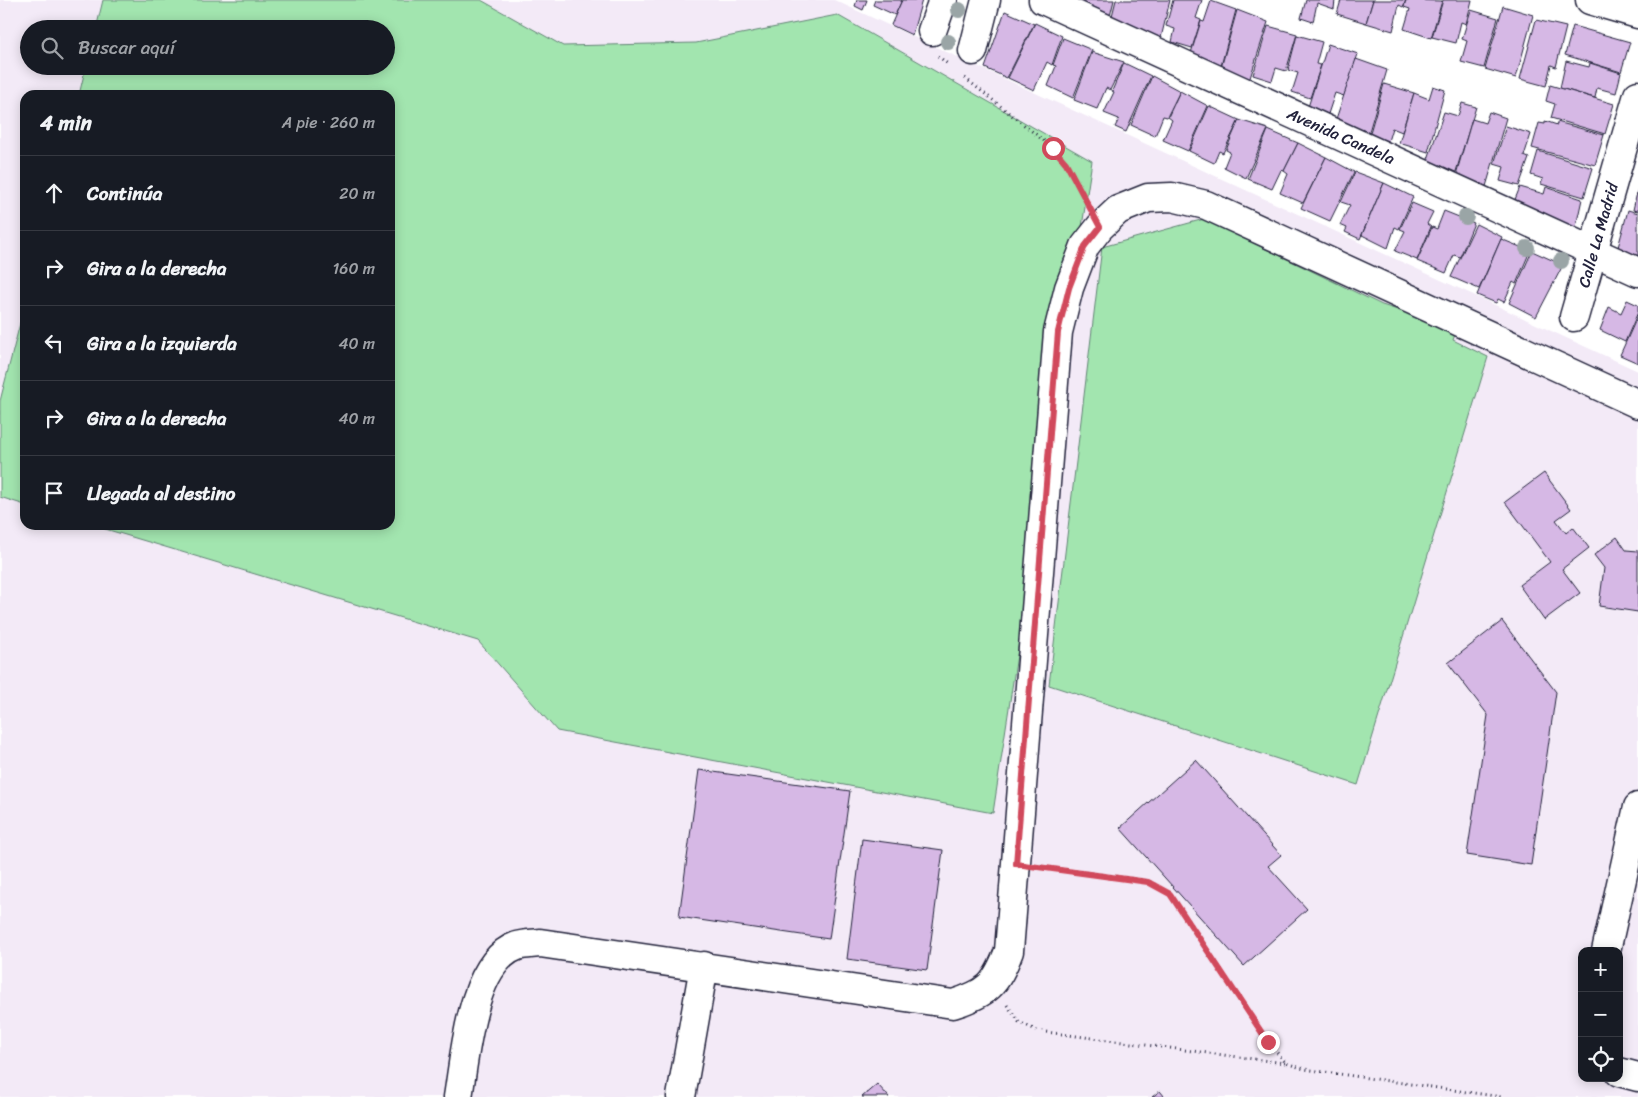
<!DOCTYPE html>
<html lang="es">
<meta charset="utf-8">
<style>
body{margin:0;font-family:Sriracha,sans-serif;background:#242831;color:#f1f3f6}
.controls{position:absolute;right:15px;bottom:15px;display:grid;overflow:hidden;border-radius:10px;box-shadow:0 2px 12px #0003}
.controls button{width:45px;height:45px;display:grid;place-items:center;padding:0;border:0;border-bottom:1px solid #363941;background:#171b24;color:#f1f3f6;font:25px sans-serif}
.stop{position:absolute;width:15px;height:15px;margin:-11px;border:4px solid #d1495b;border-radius:50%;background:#fff}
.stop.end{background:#d1495b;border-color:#fff;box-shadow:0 1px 5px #0008}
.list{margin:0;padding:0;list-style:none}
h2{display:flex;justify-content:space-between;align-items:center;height:65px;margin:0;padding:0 20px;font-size:21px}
h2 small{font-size:16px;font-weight:400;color:#9ea1a6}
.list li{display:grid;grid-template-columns:32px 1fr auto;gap:15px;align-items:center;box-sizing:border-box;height:75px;padding:0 20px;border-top:1px solid #363941}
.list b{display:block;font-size:19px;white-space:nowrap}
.list em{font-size:16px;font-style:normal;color:#9ea1a6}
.icon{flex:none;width:28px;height:28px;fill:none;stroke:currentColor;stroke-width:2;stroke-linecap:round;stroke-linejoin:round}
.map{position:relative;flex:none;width:1638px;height:1097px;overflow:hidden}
.search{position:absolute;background:#171b24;box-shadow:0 2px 12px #0003;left:20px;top:20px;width:375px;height:55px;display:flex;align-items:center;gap:12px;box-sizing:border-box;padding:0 18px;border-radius:28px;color:#9ea1a6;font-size:19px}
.panel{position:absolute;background:#171b24;box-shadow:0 2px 12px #0003;left:20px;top:90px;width:375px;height:440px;border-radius:15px}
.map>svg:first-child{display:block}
</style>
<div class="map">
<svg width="1638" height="1097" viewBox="0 0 1638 1097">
<rect width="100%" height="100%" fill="#fff"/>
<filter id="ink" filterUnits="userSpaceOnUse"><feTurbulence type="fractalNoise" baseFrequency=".02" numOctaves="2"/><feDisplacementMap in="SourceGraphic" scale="10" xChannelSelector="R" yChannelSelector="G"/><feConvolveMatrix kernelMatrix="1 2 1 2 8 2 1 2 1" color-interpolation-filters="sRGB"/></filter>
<g filter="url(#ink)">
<path fill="#f3eaf7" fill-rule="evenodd" d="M0 0H834L1638 371V1097H0ZM29 29H386V66H29ZM25 95H390V525H25ZM1582 951H1619V1078H1582Z"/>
<g fill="#a2e5af" stroke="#628475">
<path d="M103 0H481L563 46 696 43 837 15 1092 161 993 813 557 731 478 641 92 525H390V95H79L86 66H386V29H96Z"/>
<path d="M1204 219 1382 305 1457 329 1453 340 1488 357 1358 785 1049 685 1102 247Z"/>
<path d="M25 304V505L0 497V401Z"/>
</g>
<g fill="#d6b8e5" stroke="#22223b">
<path d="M857 0H867L863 10 855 6Z"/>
<path d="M875 0H902L895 15 873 5Z"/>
<path d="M902 0H922L912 35 891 25Z"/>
<path d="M1073 0H1114L1110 16Z"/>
<path d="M1116 0H1170L1161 38 1112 16Z"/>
<path d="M1173 0H1202L1196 18 1201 20 1192 48 1172 42 1175 29 1166 26Z"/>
<path d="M1306 0H1335L1334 9 1317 3 1313 22 1301 18Z"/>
<path d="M1341 0H1373L1366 23 1337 14Z"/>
<path d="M1373 0H1406L1403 7 1399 5 1393 31 1366 23Z"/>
<path d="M1406 0 1442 1 1431 38 1404 29 1410 9 1404 7Z"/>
<path d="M1443 0H1472L1466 24 1461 22 1456 43 1432 37Z"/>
<path d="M1211 1 1236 10 1221 66 1191 53 1201 21 1204 22Z"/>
<path d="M1503 6 1533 15 1516 78 1485 69Z"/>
<path d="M1237 10 1268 22 1249 81 1221 68Z"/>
<path d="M1471 10 1498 18 1484 68 1461 62 1467 41 1462 39Z"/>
<path d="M1005 11 1034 24 1007 78 985 68Z"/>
<path d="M1536 20 1566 27 1556 67 1551 65 1546 86 1520 79Z"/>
<path d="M1035 23 1062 36 1052 65 1047 62 1034 90 1008 78Z"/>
<path d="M1268 26 1297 34 1286 71 1276 68 1272 81 1253 75Z"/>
<path d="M1573 26 1630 42 1621 72 1565 55Z"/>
<path d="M1297 35 1322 42 1316 64 1321 65 1310 98 1292 92 1298 73 1288 70Z"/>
<path d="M1063 38 1092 50 1073 98 1048 86 1056 66 1053 65Z"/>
<path d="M1328 44 1358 54 1344 96 1335 93 1328 114 1308 107Z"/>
<path d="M1092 52 1124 62 1110 90 1106 88 1097 109 1074 100Z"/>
<path d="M1356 59 1387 70 1368 135 1335 122Z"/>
<path d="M1566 61 1589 67 1590 63 1621 73 1616 93 1597 88 1595 98 1560 88Z"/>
<path d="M1124 63 1151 76 1126 132 1115 127 1119 119 1104 113 1114 92 1112 91Z"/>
<path d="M1152 76 1180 91 1167 117 1163 116 1155 136 1131 125Z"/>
<path d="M1384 84 1414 93 1402 132 1392 128 1388 141 1369 136Z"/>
<path d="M1550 85 1614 104 1605 134 1551 118 1555 104 1546 101Z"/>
<path d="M1433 86 1445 90 1428 152 1399 143 1414 93 1429 99Z"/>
<path d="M1180 91 1208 106 1188 151 1163 140 1172 120 1168 117Z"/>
<path d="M1462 103 1476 107 1454 178 1426 165 1444 112 1458 116Z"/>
<path d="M1209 106 1239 120 1223 153 1219 151 1214 163 1189 151Z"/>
<path d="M1489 112 1506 118 1485 190 1455 178 1472 119 1485 123Z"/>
<path d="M1239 120 1268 129 1246 178 1224 167 1230 152 1226 150Z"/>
<path d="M1545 121 1557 125V122L1604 135 1595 165 1532 148 1539 123 1545 124Z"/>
<path d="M1506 126 1531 134 1524 156 1529 158 1519 186 1500 181 1504 167 1494 164Z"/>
<path d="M1268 130 1298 143 1284 171 1281 170 1272 189 1248 179Z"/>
<path d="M1298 143 1326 157 1303 203 1280 193 1288 174 1284 171Z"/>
<path d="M1538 151 1593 168 1584 197 1541 184 1543 179 1531 175Z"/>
<path d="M1326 157 1354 172 1330 221 1301 208Z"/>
<path d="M1355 172 1384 183 1360 239 1345 232 1347 228 1340 225 1350 205 1341 202Z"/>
<path d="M1384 183 1413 197 1399 229 1395 227 1388 248 1362 235Z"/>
<path d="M1520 187 1544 194 1546 187 1582 199 1575 231 1512 207Z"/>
<path d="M1638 188V211L1633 210Z"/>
<path d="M1412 203 1433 212 1427 224 1431 227 1417 260 1395 251 1405 231 1400 229Z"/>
<path d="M1628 210 1638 213V260L1617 251Z"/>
<path d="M1444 211 1474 223 1460 257 1454 255 1446 273 1417 261 1432 227 1437 229Z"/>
<path d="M1476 224 1502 237 1479 289 1451 277Z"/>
<path d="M1501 239 1530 251 1516 284 1513 282 1504 302 1498 299 1496 303 1477 295Z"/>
<path d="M1532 251 1563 265 1536 317 1509 303Z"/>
<path d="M1627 300 1638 305V312L1625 342 1600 330 1609 307 1621 313Z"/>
<path d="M1638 315V363L1620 355Z"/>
<path d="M1544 473 1571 509 1556 520 1566 533 1573 527 1589 548 1562 569 1580 593 1544 620 1519 585 1550 562 1505 502Z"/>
<path d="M1617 537 1626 550 1638 551V612L1599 606 1604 568 1594 555Z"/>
<path d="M1502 621 1556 692 1531 865 1467 855 1488 715 1448 663Z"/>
<path d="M1196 760 1281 855 1268 866 1307 909 1244 966 1120 828Z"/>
<path d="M699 770 850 791 829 939 679 917Z"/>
<path d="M862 839 943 850 927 970 847 959Z"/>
<path d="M877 1084 889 1097H862Z"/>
<path d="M1160 1091 1165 1097H1152Z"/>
</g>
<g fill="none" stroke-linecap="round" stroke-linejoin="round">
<g stroke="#22223b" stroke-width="31">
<g id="minor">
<path d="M1043 0 1638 272"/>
<path d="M1590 0 1638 14"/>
<path d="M932 31 943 0"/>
<path d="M973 51 986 0"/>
<path d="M1574 317 1638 95"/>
<path d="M1606 951 1638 807"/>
<path d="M1619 1072 1638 1077"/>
<path d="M458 1097C465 1056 471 962 517 946 524 944 533 944 540 943L953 1004C988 993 996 985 1009 951L1058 332 1069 288 1085 246 1100 227 1118 210 1148 198 1172 197 1206 205 1638 404"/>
<path d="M681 1097 704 966"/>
</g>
</g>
<g stroke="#22223b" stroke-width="3" stroke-dasharray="1 4" stroke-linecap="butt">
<path d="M938 56 949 65"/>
<path d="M965 78 1053 148 1066 163 1087 202"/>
<path d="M1041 867 1148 881 1170 894 1268 1042 1286 1063 1304 1069 1502 1097"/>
<path d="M1007 1005 1019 1022 1038 1031 1285 1063"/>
</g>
<use href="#minor" stroke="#fff" stroke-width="28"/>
</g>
<g fill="#9aa5a6">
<circle cx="959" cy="10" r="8"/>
<circle cx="948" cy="42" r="8"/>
<circle cx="1466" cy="217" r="8"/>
<circle cx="1527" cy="248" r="8"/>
<circle cx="1561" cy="261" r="8"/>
</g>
</g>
<g fill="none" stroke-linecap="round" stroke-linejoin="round" filter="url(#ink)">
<path stroke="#d1495b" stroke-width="6" d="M1053 148 1066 163 1100 227 1085 246 1069 288 1058 332 1016 864 1148 882 1170 894 1268 1042"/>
</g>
<g text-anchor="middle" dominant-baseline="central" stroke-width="4" stroke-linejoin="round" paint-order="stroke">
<g font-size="16" fill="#22223b" stroke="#fff">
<text transform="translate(1341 136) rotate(24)">Avenida Candela</text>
<text transform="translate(1598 235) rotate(-74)">Calle La Madrid</text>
</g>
</g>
</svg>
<div class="controls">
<button>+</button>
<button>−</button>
<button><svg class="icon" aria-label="locate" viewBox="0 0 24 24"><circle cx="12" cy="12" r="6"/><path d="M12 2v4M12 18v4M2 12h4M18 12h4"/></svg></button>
</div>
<div class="stop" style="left:1053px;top:148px"></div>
<div class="stop end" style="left:1268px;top:1042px"></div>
<div class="search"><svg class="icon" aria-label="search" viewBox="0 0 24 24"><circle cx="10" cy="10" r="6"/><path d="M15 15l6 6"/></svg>Buscar aquí</div>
<section class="panel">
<h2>4 min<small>A pie · 260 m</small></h2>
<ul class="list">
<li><svg class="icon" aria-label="ahead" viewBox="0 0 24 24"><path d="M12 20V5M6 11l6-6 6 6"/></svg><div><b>Continúa</b></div><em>20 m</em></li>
<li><svg class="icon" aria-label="right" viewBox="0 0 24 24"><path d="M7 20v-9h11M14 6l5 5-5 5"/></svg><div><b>Gira a la derecha</b></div><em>160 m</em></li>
<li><svg class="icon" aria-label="left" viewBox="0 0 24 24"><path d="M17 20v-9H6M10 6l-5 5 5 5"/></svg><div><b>Gira a la izquierda</b></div><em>40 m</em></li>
<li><svg class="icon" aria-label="right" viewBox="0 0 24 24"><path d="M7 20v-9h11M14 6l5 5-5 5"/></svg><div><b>Gira a la derecha</b></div><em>40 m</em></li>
<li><svg class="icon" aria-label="arrive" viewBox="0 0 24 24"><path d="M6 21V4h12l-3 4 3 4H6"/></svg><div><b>Llegada al destino</b></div></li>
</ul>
</section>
</div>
